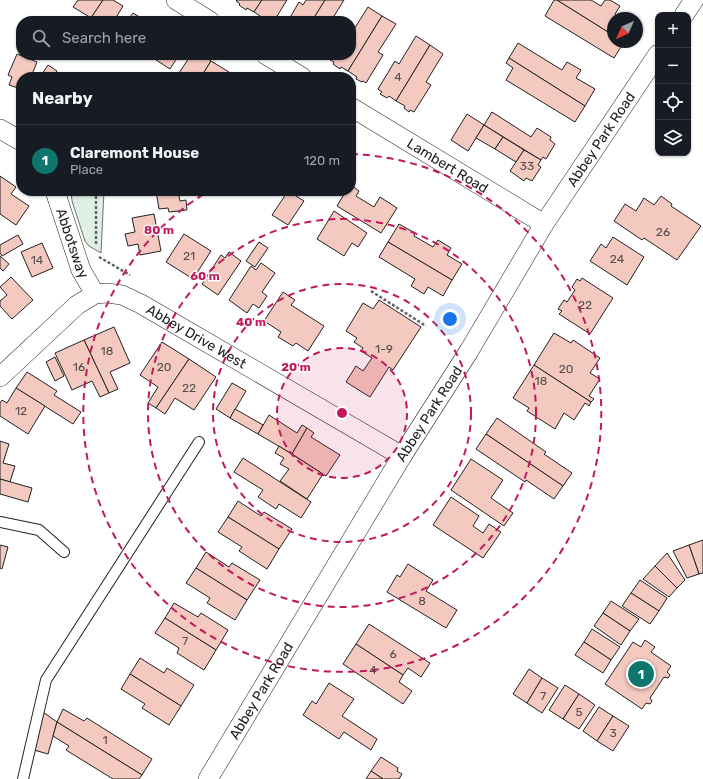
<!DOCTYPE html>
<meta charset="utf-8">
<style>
body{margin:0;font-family:Rubik,sans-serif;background:#242831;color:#f1f3f6}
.controls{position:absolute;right:12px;top:12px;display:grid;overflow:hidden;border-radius:8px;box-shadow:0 1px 3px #0004}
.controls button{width:36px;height:36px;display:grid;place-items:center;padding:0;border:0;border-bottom:1px solid #363941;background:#171b24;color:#f1f3f6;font:20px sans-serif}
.compass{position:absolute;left:607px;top:12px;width:36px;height:36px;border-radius:50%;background:#171b24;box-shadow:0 1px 3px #0004;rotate:225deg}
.you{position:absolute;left:450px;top:319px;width:14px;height:14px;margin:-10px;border:3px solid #fff;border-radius:50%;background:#1a73e8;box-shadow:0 0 0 6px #1a73e833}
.badge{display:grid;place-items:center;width:26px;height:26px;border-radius:50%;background:#0f766e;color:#fff;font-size:13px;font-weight:700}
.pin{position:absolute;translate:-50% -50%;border:2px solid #fff;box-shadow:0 1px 4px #0006}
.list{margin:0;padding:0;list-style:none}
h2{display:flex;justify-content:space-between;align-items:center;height:52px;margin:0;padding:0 16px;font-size:17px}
h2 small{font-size:13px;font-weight:400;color:#9ea1a6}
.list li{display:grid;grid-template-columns:26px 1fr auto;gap:12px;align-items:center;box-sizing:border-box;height:72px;padding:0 16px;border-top:1px solid #363941}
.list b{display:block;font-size:15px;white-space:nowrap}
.list p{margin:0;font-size:13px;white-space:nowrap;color:#9ea1a6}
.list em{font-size:13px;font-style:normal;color:#9ea1a6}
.icon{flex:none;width:22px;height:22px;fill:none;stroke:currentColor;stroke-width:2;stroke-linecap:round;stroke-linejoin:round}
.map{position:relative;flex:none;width:703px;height:779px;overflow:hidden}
.search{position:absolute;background:#171b24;box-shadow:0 1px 3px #0004;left:16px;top:16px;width:340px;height:44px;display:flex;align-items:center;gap:10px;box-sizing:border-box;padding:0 14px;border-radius:16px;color:#9ea1a6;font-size:15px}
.panel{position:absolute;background:#171b24;box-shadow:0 1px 3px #0004;left:16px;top:72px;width:340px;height:124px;border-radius:16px}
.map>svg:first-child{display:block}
</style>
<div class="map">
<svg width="703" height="779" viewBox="0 0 703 779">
<rect width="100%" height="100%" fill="#fff"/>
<path fill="#e0efe3" stroke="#6f6f6f" d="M71 191H104L101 253 89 246 85 241 72 201Z"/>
<g fill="#f3c9c0" stroke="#222">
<path d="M78 0H103L91 18 73 7Z"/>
<path d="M103 0H113L123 6 114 21H95L91 18Z"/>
<path d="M237 0H262L254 12 247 8 246 10 239 5 240 4 236 1Z"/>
<path d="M262 0H287L274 21H264L262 20 263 18 254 12Z"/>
<path d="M306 0H325L312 21H288L299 2 303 5Z"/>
<path d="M325 0H344L331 21H312Z"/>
<path d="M554 0H557L613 35V42H624L614 58 545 16Z"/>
<path d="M557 0H591L601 6 605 0H610L620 6 615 14 622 18H613V35Z"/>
<path d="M368 7 382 16 348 71 341 67 340 69 333 64 334 62 330 60 333 55H351V34Z"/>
<path d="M133 13 146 21H127Z"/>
<path d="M382 16 396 24 378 52 383 55 366 83 363 81 362 82 356 79 357 77 348 71Z"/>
<path d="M416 36 430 45 396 101 389 96 387 98 380 94 382 92 378 89 395 61 399 64Z"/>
<path d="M518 43 562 70 567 62 581 70 576 78 595 89 585 106 509 58Z"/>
<path d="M430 45 443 54 426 82 431 85 414 112 410 110 409 112 404 108 405 106 396 101Z"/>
<path d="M17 54 37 62 31 77H21V89L9 85 12 77 8 75Z"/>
<path d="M154 55H179L170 69 153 58Z"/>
<path d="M191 55H202L211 61 201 77H185L179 73Z"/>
<path d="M509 58 585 106 575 122 506 80 513 68 506 63Z"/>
<path d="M211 61 229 72 226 77H201Z"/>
<path d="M48 65 57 71 53 77H40Z"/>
<path d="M492 112 531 137 537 128 551 137 550 140 555 144 546 159 543 157 541 160 484 125Z"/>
<path d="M467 114 484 125 468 151 451 140Z"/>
<path d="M484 125 503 137 495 149 476 138Z"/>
<path d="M503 137 524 150 516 162 495 149Z"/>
<path d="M524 150 541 160 538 165 541 167 532 181 526 178 524 181 510 171Z"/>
<path d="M0 176 16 187 11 194 29 206 16 225 0 214Z"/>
<path d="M351 185 359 191 356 196 374 207 380 197 397 208 381 233 337 206 346 191H351Z"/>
<path d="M156 191H178L180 201 186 200 187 210 169 212 168 208 159 209Z"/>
<path d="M288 191 304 201 288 225 272 215Z"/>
<path d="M661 196 672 204 671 206 701 226 677 260 644 238 642 240 614 221 625 204 636 211 644 198 654 205Z"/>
<path d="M334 211 367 233 358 247 352 243 344 256 317 239Z"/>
<path d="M154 214 161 251 140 255 138 244 128 246 125 234 135 232 132 218Z"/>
<path d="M399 224 415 233 414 236 433 247 438 240 451 248 447 255 462 264 452 280 388 242Z"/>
<path d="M184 234 211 251 193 279 166 262Z"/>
<path d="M18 235 23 244 2 256 0 253V245Z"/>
<path d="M613 237 644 257 627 285 590 261 601 244 606 248Z"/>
<path d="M259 242 268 248 255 267 246 261Z"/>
<path d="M388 242 452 280 443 296 428 287 424 294 411 286 415 279 379 257Z"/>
<path d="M42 243 53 268 32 277 21 252Z"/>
<path d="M229 252 241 261 218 295 202 284 221 255 225 258Z"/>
<path d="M0 256 9 264 3 271 0 268Z"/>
<path d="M261 263 275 273 262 292 267 296 259 308 253 304 247 313 229 300 251 266 256 270Z"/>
<path d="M11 277 33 300 12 319 0 306V301L7 295 0 287Z"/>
<path d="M582 278 613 298 590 334 559 314 562 311 558 309 564 300 567 302 575 290 572 287 577 279 580 281Z"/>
<path d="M283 292 295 300 291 305 324 326 308 351 296 343 293 346 278 337 281 332 264 321Z"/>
<path d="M379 300 421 327 393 370 389 367 370 397 346 382 356 366 363 371 372 358 361 351 363 348 354 342 357 338 346 331 363 303 373 309Z"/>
<path d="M114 327 130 363 110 372 118 389 109 393 84 340Z"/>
<path d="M554 333 571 343 573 340 600 358 590 373 600 379 589 396 594 399 591 402 534 365Z"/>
<path d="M84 340 109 393 100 397 92 381 72 390 55 353Z"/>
<path d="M162 342 189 359 156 408 148 403 158 387 140 375Z"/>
<path d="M55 357 64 376 55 381 46 362Z"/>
<path d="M189 359 216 377 194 410 175 398 165 414 156 408Z"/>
<path d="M534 365 591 402 589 406 585 403 574 420 564 413 555 429 527 411 529 408 513 398Z"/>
<path d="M27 372 57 391 54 395 81 412 73 424 16 388Z"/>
<path d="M232 383 246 391 230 418 216 409Z"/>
<path d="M16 388 45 406 28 434 0 416V403L2 400 7 403Z"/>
<path d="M235 409 263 425 258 434 230 418Z"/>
<path d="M269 415 297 433 302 425 307 428 292 454 258 434Z"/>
<path d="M497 418 546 452 544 454 572 473 563 486 486 434Z"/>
<path d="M307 428 314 433 311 437 340 455 326 476 292 454Z"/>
<path d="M486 434 563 486 554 499 526 480 525 482 476 449Z"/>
<path d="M0 441 9 444 3 463 15 466 10 482 0 479Z"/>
<path d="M279 446 323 474 307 499 280 481 289 469 280 464 284 458 275 453Z"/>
<path d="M243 458 311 502 301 518 279 504 276 509 258 497 263 490 234 472Z"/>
<path d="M471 459 503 480 491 498 513 513 504 526 451 490Z"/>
<path d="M0 479 32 488 28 502 0 494Z"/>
<path d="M451 497 479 516 473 526 483 533 489 524 501 532 483 558 433 525Z"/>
<path d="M238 501 261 516 264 512 292 529 279 549 228 517Z"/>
<path d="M228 517 279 549 267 569 239 551 242 547 218 532Z"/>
<path d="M703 540V573L699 574 689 545Z"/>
<path d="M0 545 8 547 2 569 0 568Z"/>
<path d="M689 545 699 574 687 578 673 551Z"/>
<path d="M206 552 229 567 232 563 260 580 247 600 196 568Z"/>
<path d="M667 553 685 580 677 588 655 566Z"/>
<path d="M408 564 433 580 426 591 457 610 446 628 387 592 397 575 400 577Z"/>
<path d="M655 566 677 588 669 597 643 579Z"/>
<path d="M196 568 247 600 235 620 207 603 210 598 186 583Z"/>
<path d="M640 580 667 598 659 611 631 593Z"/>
<path d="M631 593 659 611 650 624 622 606Z"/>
<path d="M611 601 639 619 630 631 603 613Z"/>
<path d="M174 603 198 617 201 613 228 630 216 650 165 618Z"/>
<path d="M603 613 630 631 621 645 594 626Z"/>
<path d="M165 618 216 650 204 670 177 653 179 648 155 633Z"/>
<path d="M369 624 430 663 421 677 408 668 403 675 356 644Z"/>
<path d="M592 629 620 647 611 660 584 642Z"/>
<path d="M645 640 655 647 651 652 671 666 667 672 670 675 668 678 664 677 650 698 652 701 650 704 646 703 642 709 605 684 633 642 641 647Z"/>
<path d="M584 642 611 660 603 673 575 655Z"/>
<path d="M356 644 403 675 399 682 412 691 403 704 343 664Z"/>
<path d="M140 658 164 673 167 668 194 685 181 706 130 674Z"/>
<path d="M529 669 542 678 527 703 513 694Z"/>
<path d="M130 674 181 706 169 725 142 708 145 704 121 689Z"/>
<path d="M542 678 558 688 542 713 527 703Z"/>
<path d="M329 683 354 699 342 716 377 739 371 750 344 732 339 739 303 715 312 701 316 704Z"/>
<path d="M565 685 579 694 563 719 549 710Z"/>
<path d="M579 694 595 705 579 729 563 719Z"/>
<path d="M599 707 613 716 597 741 583 731Z"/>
<path d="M63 709 84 721 87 718 152 759 142 775 57 722Z"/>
<path d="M43 712 57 722 48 754 34 750Z"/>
<path d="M613 716 629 726 613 751 597 741Z"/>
<path d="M57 722 142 775 139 779H113L66 750 69 746 53 736Z"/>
<path d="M381 757 398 768 397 771 402 774 399 779H383L371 771Z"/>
<path d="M371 771 383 779H366Z"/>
</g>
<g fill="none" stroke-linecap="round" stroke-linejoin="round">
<g stroke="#222" stroke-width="12">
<g id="service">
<path d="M0 522 39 530 64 552"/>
<path d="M23 779 46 680 199 442"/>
</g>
</g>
<g stroke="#222" stroke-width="20">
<g id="minor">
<path d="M176 0 210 21"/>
<path d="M684 15 694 0"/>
<path d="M266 55 302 77"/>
<path id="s1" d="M351 107 544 224"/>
<path d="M0 129 21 141"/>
<path id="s2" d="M55 191 81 270 95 294"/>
<path id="s3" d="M0 377 77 305 95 294 107 293 122 295 141 304 402 456"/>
<path id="s4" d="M208 779 402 456 469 351 544 224 658 54"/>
</g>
</g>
<g stroke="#646464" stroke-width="2.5" stroke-dasharray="3 2" stroke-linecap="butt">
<path d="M96 244V191"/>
<path d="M99 257 130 275"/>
<path d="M371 291 426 326"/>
</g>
<use href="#service" stroke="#fff" stroke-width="10"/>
<use href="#minor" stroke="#fff" stroke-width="19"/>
</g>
<circle cx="342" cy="413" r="65" fill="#c2185b" fill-opacity=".12"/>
<g fill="none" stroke="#c2185b" stroke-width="2" stroke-dasharray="7 5">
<circle cx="342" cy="413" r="65"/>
<circle cx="342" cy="413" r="129"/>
<circle cx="342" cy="413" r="194"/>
<path d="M351 154A259 259 0 1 1 207 192"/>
</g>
<g text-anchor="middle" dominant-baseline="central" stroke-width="3" stroke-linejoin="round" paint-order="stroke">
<g font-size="12" fill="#564c4a">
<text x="398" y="77">4</text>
<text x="527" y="166">33</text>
<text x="663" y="232">26</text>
<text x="189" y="256">21</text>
<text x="617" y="259">24</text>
<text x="37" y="260">14</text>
<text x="585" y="305">22</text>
<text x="384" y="349">1-9</text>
<text x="107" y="351">18</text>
<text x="79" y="367">16</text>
<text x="164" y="367">20</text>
<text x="566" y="369">20</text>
<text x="541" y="381">18</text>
<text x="189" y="388">22</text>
<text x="21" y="411">12</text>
<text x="422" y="601">8</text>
<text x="185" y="641">7</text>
<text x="393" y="654">6</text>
<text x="373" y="670">4</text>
<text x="543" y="696">7</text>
<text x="579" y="712">5</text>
<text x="613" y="733">3</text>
<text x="105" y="740">1</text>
</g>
<g font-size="14" fill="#222" stroke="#fff">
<text stroke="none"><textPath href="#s4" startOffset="751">Abbey Park Road</textPath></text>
<text stroke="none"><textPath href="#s1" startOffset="113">Lambert Road</textPath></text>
<text stroke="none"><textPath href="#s2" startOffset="55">Abbotsway</textPath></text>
<text stroke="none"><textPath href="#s3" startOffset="239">Abbey Drive West</textPath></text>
<text stroke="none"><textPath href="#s4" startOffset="427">Abbey Park Road</textPath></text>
<text stroke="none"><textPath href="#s4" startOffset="103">Abbey Park Road</textPath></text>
</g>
</g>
<circle cx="342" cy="413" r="6" fill="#c2185b" stroke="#fff" stroke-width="2"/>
<g font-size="12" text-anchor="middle" font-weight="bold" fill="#c2185b" stroke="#fff" stroke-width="3" stroke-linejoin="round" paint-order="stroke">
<text x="159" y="234">80 m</text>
<text x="205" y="280">60 m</text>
<text x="251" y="326">40 m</text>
<text x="296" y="371">20 m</text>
</g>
</svg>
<div class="controls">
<button>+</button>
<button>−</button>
<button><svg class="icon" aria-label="locate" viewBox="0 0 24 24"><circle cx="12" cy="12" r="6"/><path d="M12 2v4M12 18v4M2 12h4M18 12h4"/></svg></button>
<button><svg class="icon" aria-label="layers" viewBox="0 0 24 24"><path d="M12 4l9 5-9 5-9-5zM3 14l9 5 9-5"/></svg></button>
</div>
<svg class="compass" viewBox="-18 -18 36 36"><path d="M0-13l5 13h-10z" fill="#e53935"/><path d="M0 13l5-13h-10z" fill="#9ea1a6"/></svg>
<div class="you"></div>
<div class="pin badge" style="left:641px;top:674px">1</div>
<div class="search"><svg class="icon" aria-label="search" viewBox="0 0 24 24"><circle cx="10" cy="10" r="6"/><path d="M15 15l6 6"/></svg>Search here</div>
<section class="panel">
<h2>Nearby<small></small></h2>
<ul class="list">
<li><span class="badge">1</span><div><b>Claremont House</b><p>Place</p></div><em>120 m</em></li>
</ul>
</section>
</div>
